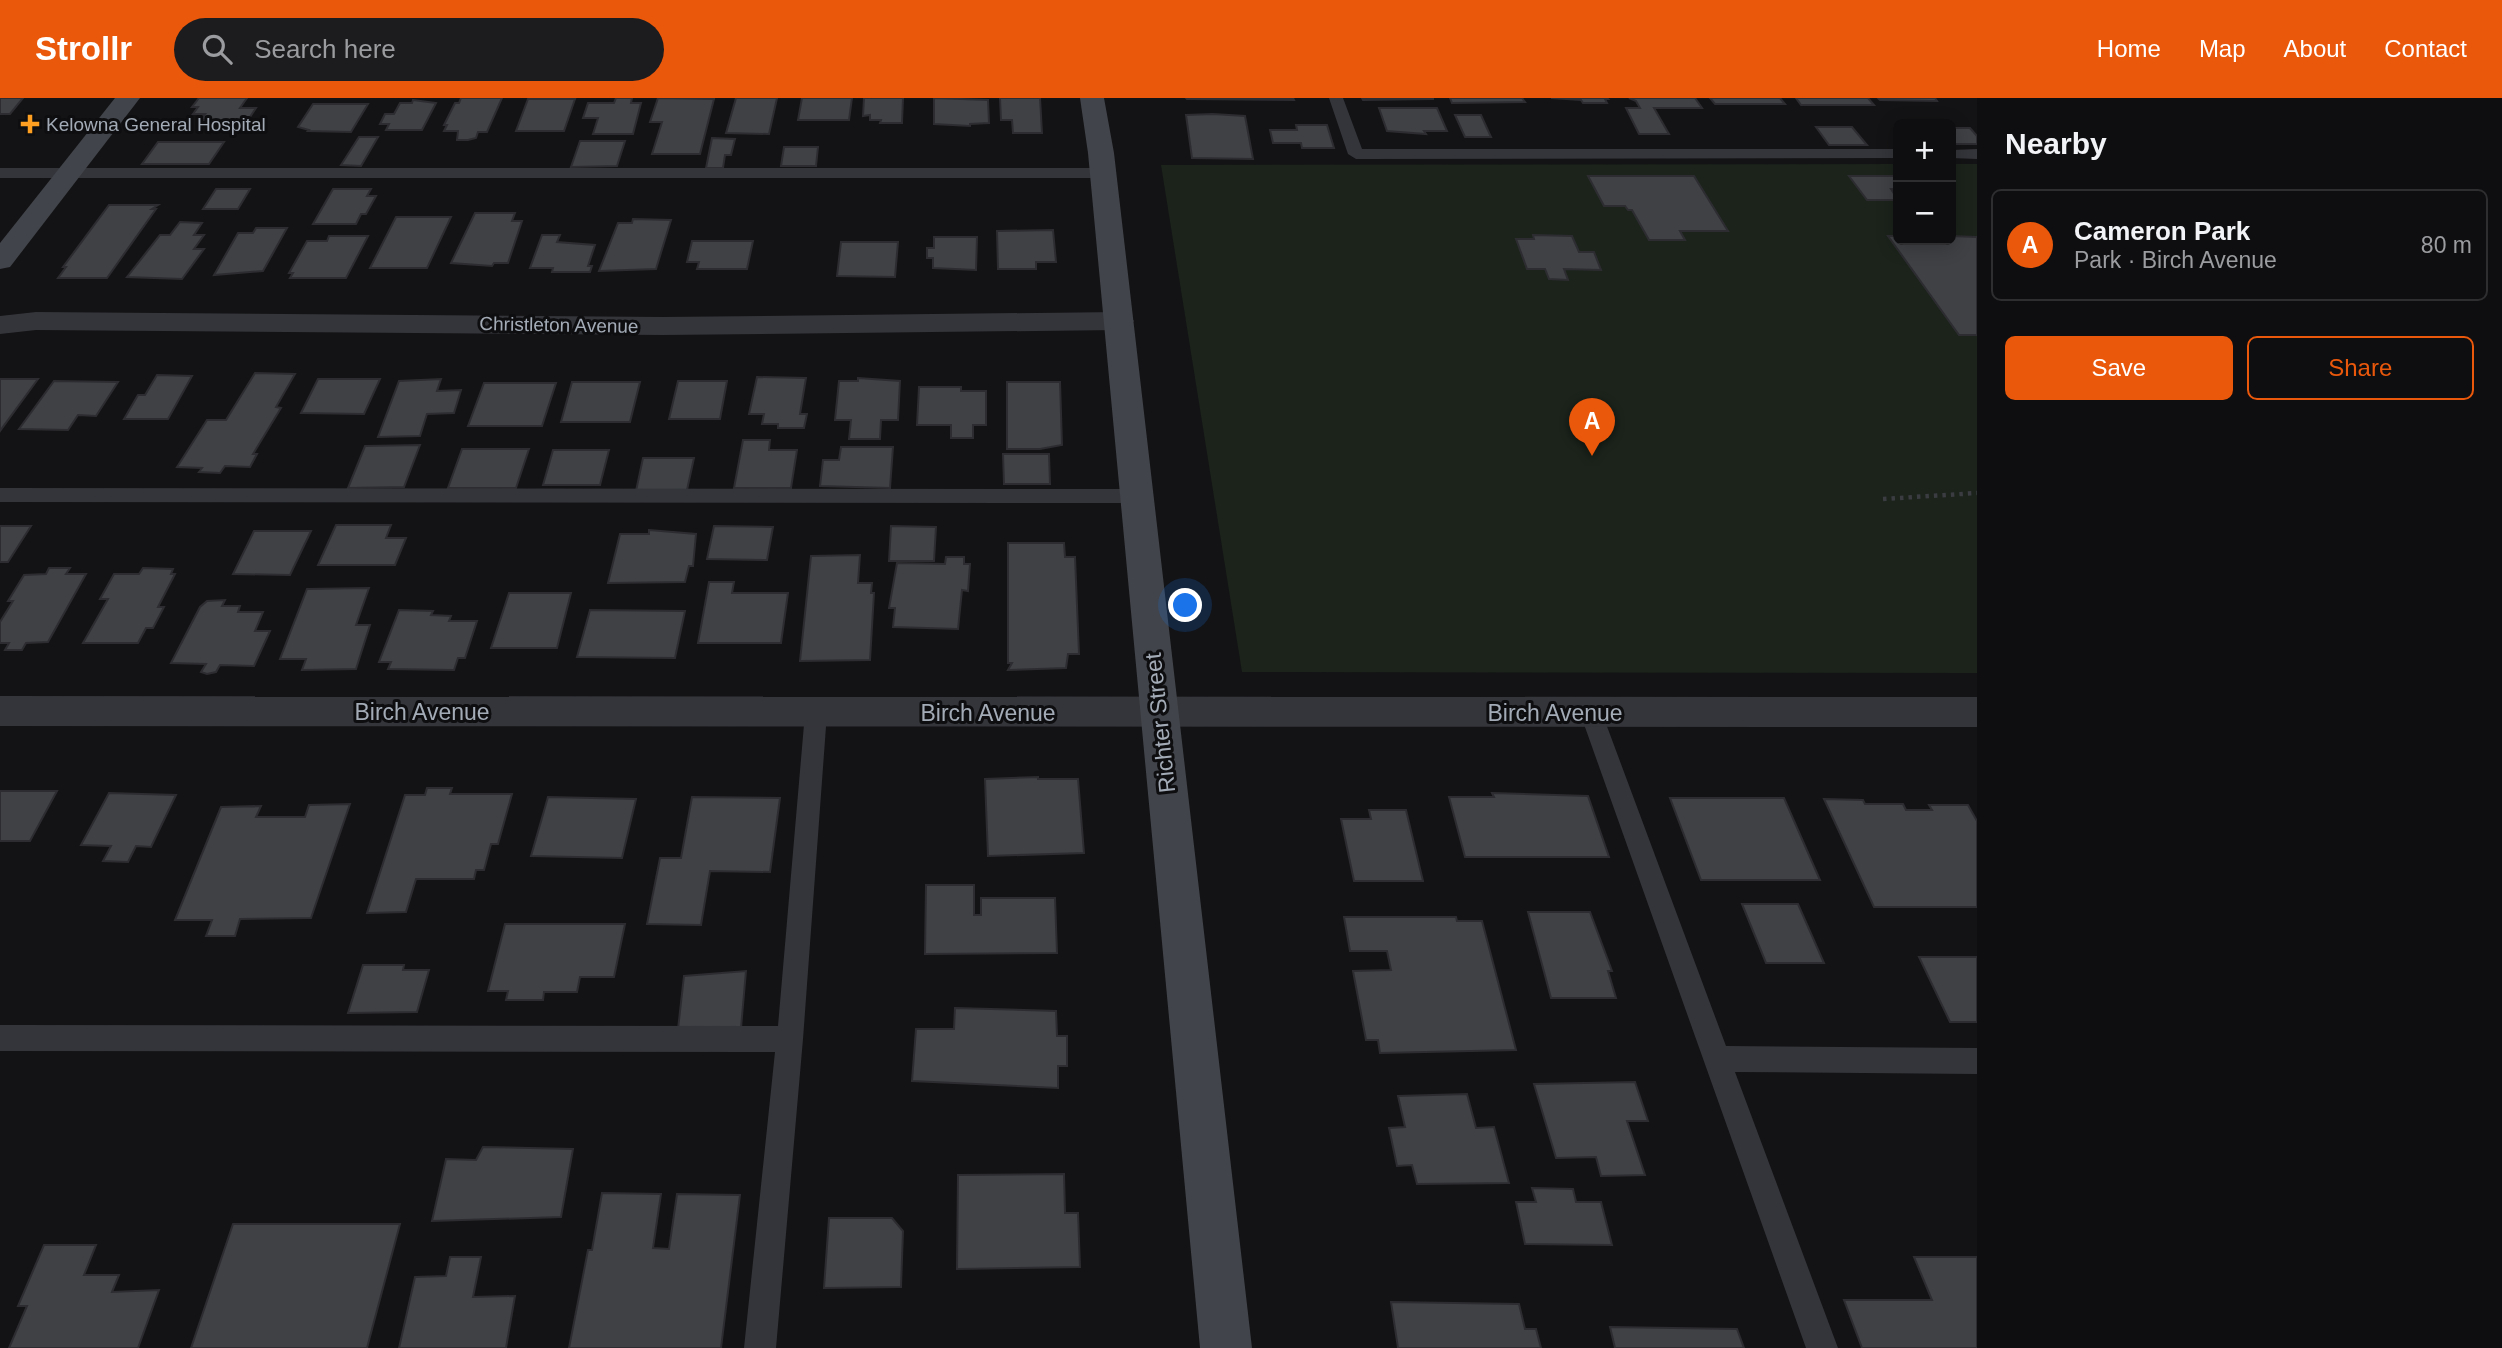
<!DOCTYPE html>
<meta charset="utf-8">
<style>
body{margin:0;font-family:Arial,sans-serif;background:#1c1c1e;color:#f1f3f6}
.controls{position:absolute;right:21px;top:21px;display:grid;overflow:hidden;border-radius:10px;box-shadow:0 4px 18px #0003}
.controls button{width:63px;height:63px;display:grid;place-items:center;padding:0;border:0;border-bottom:2px solid #2e2e30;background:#0e0e10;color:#f1f3f6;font:35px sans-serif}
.you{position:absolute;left:1186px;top:508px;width:24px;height:24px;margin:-18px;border:5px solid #fff;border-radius:50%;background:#1a73e8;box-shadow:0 0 0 10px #1a73e833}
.badge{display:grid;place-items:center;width:46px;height:46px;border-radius:50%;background:#ea580c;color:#fff;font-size:23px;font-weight:700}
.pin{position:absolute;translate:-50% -58px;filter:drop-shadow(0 2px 4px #0008)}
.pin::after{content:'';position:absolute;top:37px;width:24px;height:21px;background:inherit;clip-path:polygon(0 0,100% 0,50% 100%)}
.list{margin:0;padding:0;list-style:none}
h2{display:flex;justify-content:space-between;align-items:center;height:91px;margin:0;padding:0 28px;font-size:30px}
h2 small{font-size:23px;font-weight:400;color:#9b9c9f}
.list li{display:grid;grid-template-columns:46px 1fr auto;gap:21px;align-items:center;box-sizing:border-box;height:112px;margin:0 14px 14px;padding:0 14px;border:2px solid #2e2e30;border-radius:10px}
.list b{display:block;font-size:26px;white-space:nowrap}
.list p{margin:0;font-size:23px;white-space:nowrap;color:#9b9c9f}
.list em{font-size:23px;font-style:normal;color:#9b9c9f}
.actions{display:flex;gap:14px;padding:21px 28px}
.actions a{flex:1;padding:16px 0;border:2px solid #ea580c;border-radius:10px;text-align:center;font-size:24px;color:#ea580c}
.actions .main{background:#ea580c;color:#fff}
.icon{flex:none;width:38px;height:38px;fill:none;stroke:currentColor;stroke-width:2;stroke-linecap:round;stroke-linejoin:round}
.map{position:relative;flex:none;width:1977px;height:1250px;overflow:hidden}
header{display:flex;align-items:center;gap:42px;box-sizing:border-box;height:98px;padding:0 35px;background:#ea580c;color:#fff}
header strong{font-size:33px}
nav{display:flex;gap:38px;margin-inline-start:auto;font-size:24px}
.search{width:490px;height:63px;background:#1c1c1e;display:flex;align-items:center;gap:18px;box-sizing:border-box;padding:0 24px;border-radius:38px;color:#9b9c9f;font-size:26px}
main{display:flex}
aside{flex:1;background:#0e0e10}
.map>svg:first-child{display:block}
</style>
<header>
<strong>Strollr</strong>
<div class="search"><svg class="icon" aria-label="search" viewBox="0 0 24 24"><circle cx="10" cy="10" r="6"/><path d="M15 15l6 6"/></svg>Search here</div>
<nav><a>Home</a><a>Map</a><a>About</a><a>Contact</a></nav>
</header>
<main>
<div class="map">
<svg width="1977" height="1250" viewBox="0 0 1977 1250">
<rect width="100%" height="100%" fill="#131315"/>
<path fill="#1b231b" d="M1898 66V142H1951V66H1977V575L1242 574 1161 67Z"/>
<g fill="#3f4145" stroke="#2d2d31" stroke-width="2">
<path d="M0 0H23L10 16H0Z"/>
<path d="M199 0H247L240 10H256L248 22H200L205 16H193L198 9H192Z"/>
<path d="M461 0H502L487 34H478L476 40 468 42H457L458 33H444L447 27H444L455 5H459Z"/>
<path d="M616 0H632L631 5H641L633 36H593L598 20H583L588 5H614Z"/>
<path d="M658 0 714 1 700 56H652L662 24H650Z"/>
<path d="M736 0H777L769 36 726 35Z"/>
<path d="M802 0H852L849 22H798Z"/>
<path d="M864 0H903L902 25H880L881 22H870V17L863 18Z"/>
<path d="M934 0 988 2 989 25 970 26V28L934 26Z"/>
<path d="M1000 0H1040L1042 35H1013L1012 22H1001Z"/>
<path d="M1186 0H1293L1294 2 1187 1Z"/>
<path d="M1362 0H1433V1L1363 2Z"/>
<path d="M1450 0H1522L1525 4 1452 5Z"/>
<path d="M1551 0H1607L1608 1H1605L1607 5H1583L1581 2Z"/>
<path d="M1629 0H1695L1702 10H1654L1669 36H1639L1626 10H1640L1636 3Z"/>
<path d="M1710 0H1780L1785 6H1715Z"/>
<path d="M1796 0H1868L1874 7H1801Z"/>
<path d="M1878 0H1935L1937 3 1880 2Z"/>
<path d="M528 1H575L564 33H516Z"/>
<path d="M413 2 436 5 422 32H386L389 26H380L385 16H394L400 5H412Z"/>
<path d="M313 6H368L351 34 308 33 309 32 298 29Z"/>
<path d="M1379 10H1437L1447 33H1424L1426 36 1387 33Z"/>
<path d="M1213 16 1245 18 1253 61 1192 60 1186 17Z"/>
<path d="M1455 17H1481L1491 39H1465Z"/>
<path d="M1296 27H1327L1334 50H1302L1301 45H1273L1270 32H1297Z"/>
<path d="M1816 29H1852L1867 47H1829Z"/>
<path d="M1951 30H1970L1977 38V46H1951Z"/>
<path d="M359 39H378L361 68 341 67Z"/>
<path d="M712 40 735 41 731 57H725L723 70H706Z"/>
<path d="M580 43H625L617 68 571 69Z"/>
<path d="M158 44H224L209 66H142Z"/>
<path d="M784 49H818L816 68H781Z"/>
<path d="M1588 78H1694L1728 133H1680L1685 142H1649L1632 112H1628L1625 108H1604Z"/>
<path d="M1849 78H1898V91H1891L1898 102H1867Z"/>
<path d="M216 91H250L238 111H203Z"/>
<path d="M333 91H371L367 98H376L366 116H361L356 126H313Z"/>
<path d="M109 107H158L152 111H156L107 180H58L66 169H63Z"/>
<path d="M475 115H515L512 123H522L508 165H494L492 168 451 165Z"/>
<path d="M396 119H451L427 170H370Z"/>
<path d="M633 121 671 122 656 171 599 173 618 125H632Z"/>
<path d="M180 124 202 125 194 137H204L194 151H204L182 181 127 179 160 137H170Z"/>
<path d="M256 130H287L263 173 214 177 238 135H253Z"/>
<path d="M1053 132 1056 164H1036V171H998L997 133Z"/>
<path d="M542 137H560L557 144 595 147 588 168H592L590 174H552L553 170H530Z"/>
<path d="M1533 137 1572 138 1579 154H1594L1601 172 1564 171 1568 182 1549 181 1545 171H1527L1516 141H1534Z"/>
<path d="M329 138H368L346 180H290L293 175H289L307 143H327Z"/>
<path d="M1888 138H1898V142H1951V138L1977 139V237H1959Z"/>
<path d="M934 139H977L976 172 933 170V160H927V150H934Z"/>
<path d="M692 143H753L747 171H697L699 164H687Z"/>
<path d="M841 144H898L895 179 837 178Z"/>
<path d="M255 275 295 276 276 309 281 310 253 356H257L250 369 225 368 220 375 199 374 202 370 177 369 207 322H226Z"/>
<path d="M157 277 192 278 168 321H124L138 297H145Z"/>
<path d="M757 279 806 280 800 316H807L804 330H778V326H762L764 316H749Z"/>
<path d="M858 280 900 283 898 322H881L880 341H849L851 322H835L839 283H858Z"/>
<path d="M0 281H38L0 333Z"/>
<path d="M318 281H380L364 316 301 315Z"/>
<path d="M441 281 437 293 461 292 454 315 427 316 420 338 378 339 399 283Z"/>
<path d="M54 283 118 284 96 318 78 317 68 332 19 331Z"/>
<path d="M678 283H727L720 321H669Z"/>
<path d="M572 284H640L630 324H561Z"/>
<path d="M1007 284H1060L1062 347 1040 351H1007Z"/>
<path d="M484 285H556L542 328H468Z"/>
<path d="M919 289H961V293H986V327H973V340H951V327H917Z"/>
<path d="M743 342H770L769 352H797L791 390H734Z"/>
<path d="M420 347 404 389 348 390 365 348Z"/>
<path d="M841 349H893L890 390 820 388 823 362H839Z"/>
<path d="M462 351H529L516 390H448Z"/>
<path d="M553 352H609L600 387H543Z"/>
<path d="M1003 356H1049L1050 386H1004Z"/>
<path d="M643 360H694L687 392 636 393Z"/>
<path d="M336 427H391L386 440H406L395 467H318Z"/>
<path d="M0 428H31L8 464H0Z"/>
<path d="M714 428 773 429 767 462 707 461Z"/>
<path d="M891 428 936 429 934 463H889Z"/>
<path d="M649 432 696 436 693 468H689L685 484 608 485 620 436H649Z"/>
<path d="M254 433H311L290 477 233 476Z"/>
<path d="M1008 445H1064L1065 459H1075L1079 556H1068L1066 570 1008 572 1012 565H1008Z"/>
<path d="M860 457 858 485H872L871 495H874L870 562 800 563 811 458Z"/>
<path d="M946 459H964V466H970L968 493 962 492 958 531 893 529 895 510H889L897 465 945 466Z"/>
<path d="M49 470H70L66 476H86L48 544 26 545 22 552H5L9 545H0V524L13 503H8L24 477 46 476Z"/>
<path d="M143 470 173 471 171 476H175L158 509H164L153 530H146L138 545H83L108 501H100L114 476H139Z"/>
<path d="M709 484H734L732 495H788L781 545H698Z"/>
<path d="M369 490 356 527H370L356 571 302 572 306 561H280L307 491Z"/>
<path d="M509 495H571L557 550H491Z"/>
<path d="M225 502 222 508H240L238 514H263L255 533H270L254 568 220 567 216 574 207 576 201 574 206 566 171 565 200 509 207 503Z"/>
<path d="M399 512 433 513 431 517 451 518 449 523H477L465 560H458L454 572 388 571 391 564H379Z"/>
<path d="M590 512 685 513 675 560 577 559Z"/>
<path d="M1038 679V681H1078L1084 755 988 758 985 681Z"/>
<path d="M427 690H452L450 696H512L498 746H491L484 772H476L474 781H416L406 814 367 815 405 697H425Z"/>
<path d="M0 693H57L30 743H0Z"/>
<path d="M109 695 176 697 151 749 136 748 128 764 103 763 111 748 81 747Z"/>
<path d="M1492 695 1588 698 1609 759H1465L1449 699H1494Z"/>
<path d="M548 699 636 701 622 760 531 758Z"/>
<path d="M692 699 780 700 770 774 710 773 701 827 647 826 660 760H681Z"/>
<path d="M1670 700H1784L1820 782H1701Z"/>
<path d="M1824 701 1863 702 1865 706H1903L1906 712H1932L1929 707H1968L1977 723V809H1874Z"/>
<path d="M350 706 311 820 240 821 235 838H206L212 822H175L221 709 261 708 256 719H305L309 707Z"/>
<path d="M1369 712H1406L1423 783H1354L1341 721H1371Z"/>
<path d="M926 787H974V817H981V800H1055L1057 855 925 856Z"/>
<path d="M1742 806H1798L1824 865H1766Z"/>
<path d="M1528 814H1590L1612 873H1608L1616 900H1551Z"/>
<path d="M1344 819H1456L1457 823H1482L1516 952 1380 955 1378 942H1366L1353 873 1391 872 1387 853H1350Z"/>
<path d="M505 826H625L614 879H580L577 894H544L543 902H506L508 893H488Z"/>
<path d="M1919 859H1977V924H1950Z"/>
<path d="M363 867H404L403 872H429L417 914 348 915Z"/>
<path d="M746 873 741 930 678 931 684 878Z"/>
<path d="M955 910 1056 913 1057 938H1067V968H1058V990L912 983 916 931H954Z"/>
<path d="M1635 984 1648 1023H1627L1645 1077 1601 1078 1596 1059 1556 1060 1534 986Z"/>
<path d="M1467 996 1476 1030 1494 1029 1509 1085 1417 1086 1412 1067 1397 1068 1389 1030 1405 1029 1398 998Z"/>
<path d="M483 1049 573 1051 561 1119 432 1123 446 1061 476 1062Z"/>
<path d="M1064 1076 1065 1115H1078L1080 1169 957 1171 958 1077Z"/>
<path d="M1532 1090 1573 1091 1576 1104H1601L1612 1147 1525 1146 1516 1104H1536Z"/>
<path d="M602 1095 661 1096 653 1150 669 1151 677 1096 740 1097 721 1250H569L588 1152H592Z"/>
<path d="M829 1120H892L903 1133 901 1189 824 1190Z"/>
<path d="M233 1126H400L367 1250H191Z"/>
<path d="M44 1147H96L84 1177H119L112 1194 159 1192 138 1250H9L27 1208H18Z"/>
<path d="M450 1159H481L473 1199 515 1198 506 1250H399L415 1179 446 1178Z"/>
<path d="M1914 1159H1977V1250H1862L1844 1202H1932Z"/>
<path d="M1391 1204 1519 1206 1525 1231H1536L1541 1250H1398Z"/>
<path d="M1610 1229 1737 1231 1744 1250H1615Z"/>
</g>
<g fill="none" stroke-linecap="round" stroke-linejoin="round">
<path stroke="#3a3c41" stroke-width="4.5" stroke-dasharray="3.5 5" stroke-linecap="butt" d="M1883 401 1977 395"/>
<g fill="#34353a" fill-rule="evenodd">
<path d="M1329 0H1343L1362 51H1898V60L1356 61 1348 56Z"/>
<path d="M1977 51V61L1951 60V52Z"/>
<path d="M0 70H1103L1111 75 1103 80H0Z"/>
<path d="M0 390 1137 391 1144 393 1147 398 1144 403 1137 405 0 404Z"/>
<path d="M816 606 824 609 827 615 803 941 776 1250H744L775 954 0 953V927L778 928 805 615 808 609Z"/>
<path d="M1591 606 1599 609 1602 615 1726 948 1977 950V976L1735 974 1838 1250H1806L1580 615 1583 609Z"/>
</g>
<g fill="#34353a" fill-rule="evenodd">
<path d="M36 214 662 219 1119 214 1129 217 1134 223 1129 229 1119 232 662 237 36 232 0 236V218Z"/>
<path d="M0 598 1977 599V629L0 628Z"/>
</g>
<g fill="#41444a" fill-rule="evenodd">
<path d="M115 0H140L10 169 0 171V145Z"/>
<path d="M1080 0H1104L1114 55 1252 1250H1200L1088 55Z"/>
</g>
</g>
<path fill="#ff9f21" stroke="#0e0e10" stroke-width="2.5" d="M26.5 15.5h7v7h7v7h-7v7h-7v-7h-7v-7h7z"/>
<g text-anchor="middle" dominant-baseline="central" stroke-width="6" stroke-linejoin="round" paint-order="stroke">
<g font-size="19" fill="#a3abb6" stroke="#0e0e10" text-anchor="start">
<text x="46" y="26">Kelowna General Hospital</text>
</g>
<g font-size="19" fill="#a3abb6" stroke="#0e0e10">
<text transform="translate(559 227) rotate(1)">Christleton Avenue</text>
</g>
<g font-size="23" fill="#a3abb6" stroke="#0e0e10">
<text x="422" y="614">Birch Avenue</text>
<text x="988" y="615">Birch Avenue</text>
<text x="1555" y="615">Birch Avenue</text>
<text transform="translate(1160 625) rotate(-96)">Richter Street</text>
</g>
</g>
</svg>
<div class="controls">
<button>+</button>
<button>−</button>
</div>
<div class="you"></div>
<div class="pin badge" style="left:1592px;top:358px">A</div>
</div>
<aside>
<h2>Nearby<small></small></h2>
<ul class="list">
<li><span class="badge">A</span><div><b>Cameron Park</b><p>Park · Birch Avenue</p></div><em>80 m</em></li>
</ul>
<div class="actions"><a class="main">Save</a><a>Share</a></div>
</aside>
</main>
